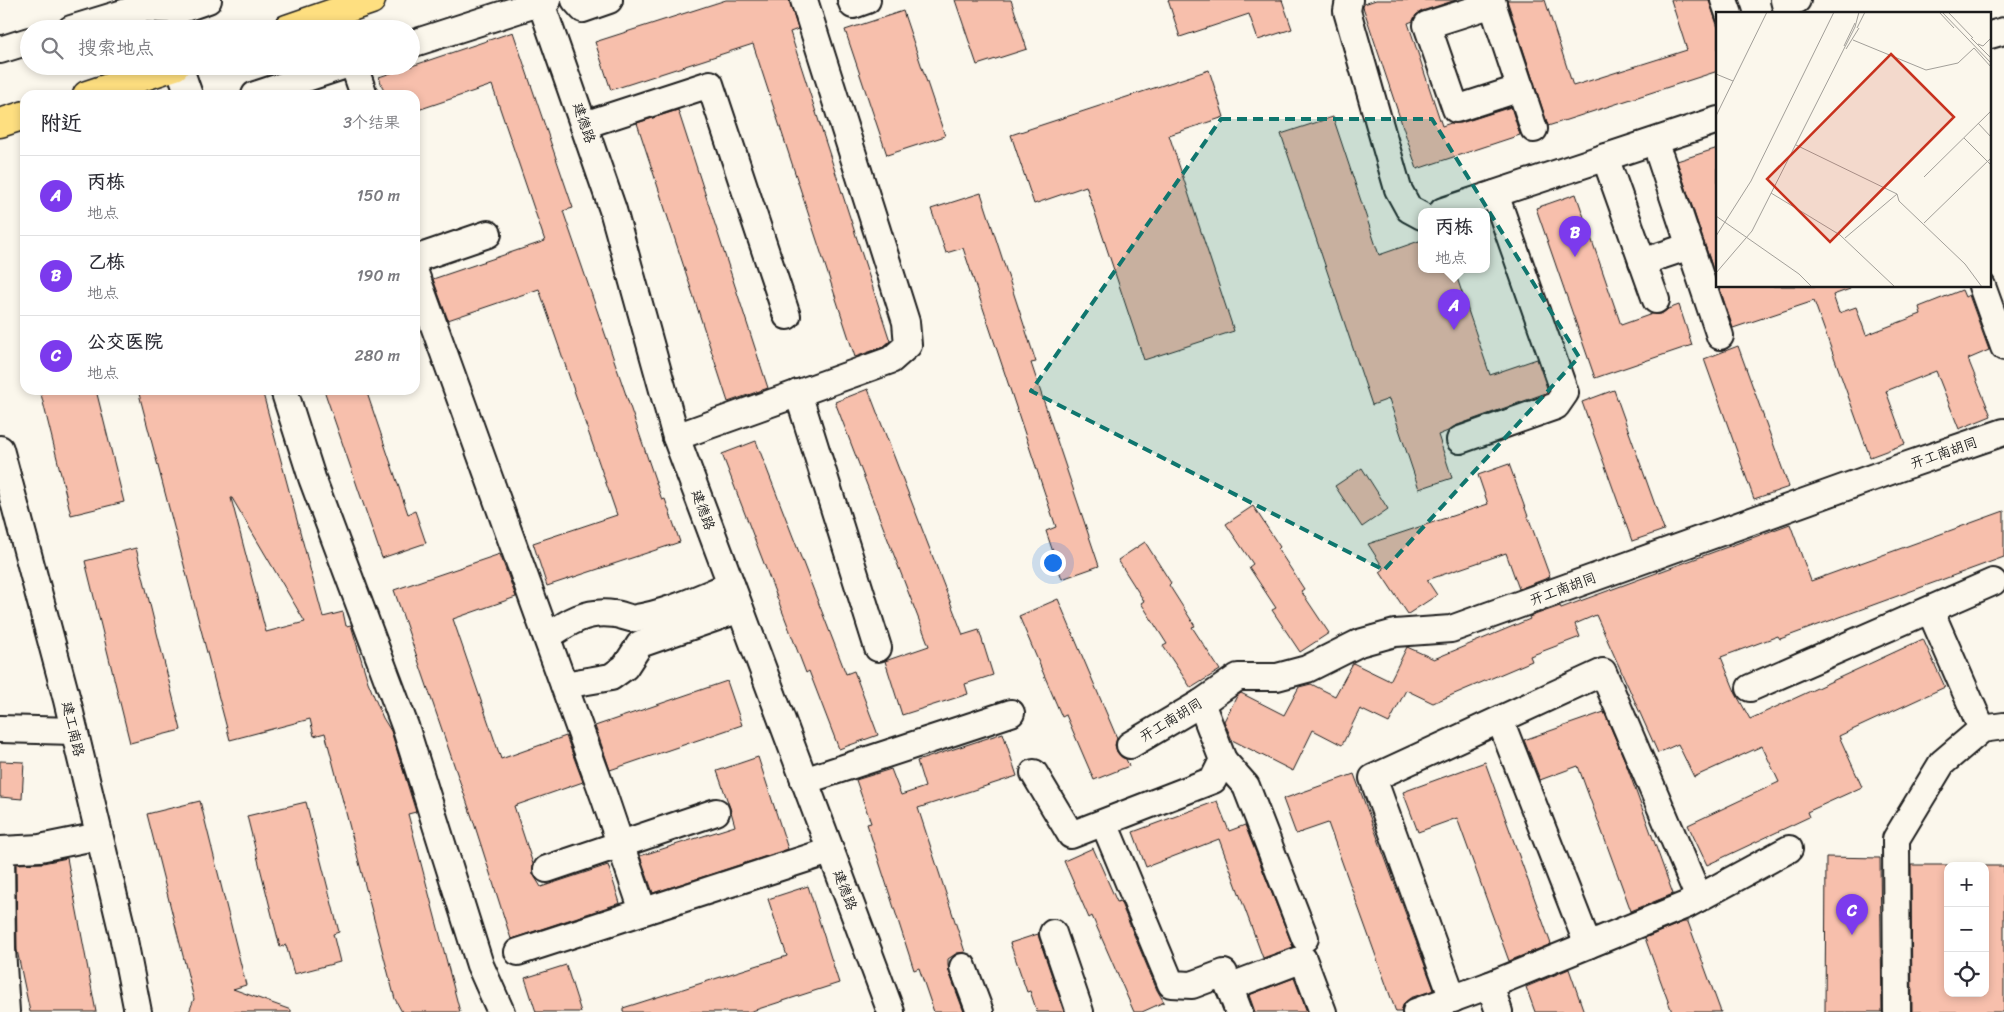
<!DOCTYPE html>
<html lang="zh">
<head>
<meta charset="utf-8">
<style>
  :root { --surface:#fff; --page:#f2f2f3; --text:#2b2b33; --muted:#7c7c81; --line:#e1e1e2; --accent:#7c3aed }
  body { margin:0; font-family:Sriracha,"LXGW WenKai TC",sans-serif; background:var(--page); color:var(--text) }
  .controls { position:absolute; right:15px; bottom:15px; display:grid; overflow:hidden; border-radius:10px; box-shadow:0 2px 8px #0003 }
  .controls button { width:45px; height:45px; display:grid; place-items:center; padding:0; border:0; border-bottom:1px solid var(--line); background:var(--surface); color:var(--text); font:25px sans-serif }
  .you { position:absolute; left:1052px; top:562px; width:18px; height:18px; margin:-12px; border:4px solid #fff; border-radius:50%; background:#1a73e8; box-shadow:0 0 0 8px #1a73e833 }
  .badge { display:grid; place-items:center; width:32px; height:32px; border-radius:50%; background:var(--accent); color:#fff; font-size:16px; font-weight:700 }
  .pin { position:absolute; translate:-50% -41px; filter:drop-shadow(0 1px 2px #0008) }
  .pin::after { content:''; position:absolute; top:26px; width:18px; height:15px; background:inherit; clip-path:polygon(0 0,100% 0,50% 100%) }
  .popup { position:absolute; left:1418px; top:208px; width:72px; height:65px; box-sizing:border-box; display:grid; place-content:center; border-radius:10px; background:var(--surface); filter:drop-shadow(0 1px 4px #0005); font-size:16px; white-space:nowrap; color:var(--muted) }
  .popup b { font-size:19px; color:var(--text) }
  .popup::after { content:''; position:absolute; left:50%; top:100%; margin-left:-10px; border:10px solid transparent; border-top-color:var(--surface) }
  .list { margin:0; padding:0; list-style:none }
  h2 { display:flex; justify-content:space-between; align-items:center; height:65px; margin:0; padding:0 20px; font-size:21px }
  h2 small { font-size:16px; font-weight:400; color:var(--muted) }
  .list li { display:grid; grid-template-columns:32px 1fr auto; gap:15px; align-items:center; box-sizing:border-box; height:80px; padding:0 20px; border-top:1px solid var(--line) }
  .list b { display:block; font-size:19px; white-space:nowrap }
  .list p { margin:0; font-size:16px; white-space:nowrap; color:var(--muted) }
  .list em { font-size:16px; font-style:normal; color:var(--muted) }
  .icon { flex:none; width:28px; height:28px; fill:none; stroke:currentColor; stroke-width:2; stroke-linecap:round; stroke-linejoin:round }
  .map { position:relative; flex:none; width:2004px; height:1012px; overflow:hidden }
  .search { position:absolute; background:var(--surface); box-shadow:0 2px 8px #0003; left:20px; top:20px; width:400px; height:55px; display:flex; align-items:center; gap:12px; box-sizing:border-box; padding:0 18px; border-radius:28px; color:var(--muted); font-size:19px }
  .panel { position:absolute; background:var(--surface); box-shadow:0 2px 8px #0003; left:20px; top:90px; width:400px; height:305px; border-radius:15px }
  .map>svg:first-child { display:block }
</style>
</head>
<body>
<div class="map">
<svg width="2004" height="1012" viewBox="0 0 2004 1012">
  <rect width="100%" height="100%" fill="#fbf7ec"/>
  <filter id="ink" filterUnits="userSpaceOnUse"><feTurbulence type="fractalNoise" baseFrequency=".02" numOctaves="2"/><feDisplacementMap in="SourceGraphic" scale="10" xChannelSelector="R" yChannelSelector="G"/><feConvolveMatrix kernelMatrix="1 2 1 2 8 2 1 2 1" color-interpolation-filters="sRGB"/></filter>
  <g filter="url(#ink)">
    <!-- building -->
    <g fill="#f7bfac" stroke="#1c1c1c" fill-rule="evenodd">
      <polygon points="726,0 789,0 798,29 790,32 890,341 883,347 855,357 753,44 611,90 595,42"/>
      <polygon points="955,0 1011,0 1027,49 977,65"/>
      <polygon points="1168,0 1282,0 1292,29 1258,40 1249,14 1180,37"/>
      <polygon points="1376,0 1456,0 1422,11 1416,15 1413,21 1408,23 1442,126 1451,123 1461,123 1511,107 1520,135 1417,169 1363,7 1364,4"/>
      <polygon points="1507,0 1545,0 1573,86 1687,50 1671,0 1709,0 1718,28 1718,71 1548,126"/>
      <polygon points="903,11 945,136 887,155 845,30"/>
      <polygon points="513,32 573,208 563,211 662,500 665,499 680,542 547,586 533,543 617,515 539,289 448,320 433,279 545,241 492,85 415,111 415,95 385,95 379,77"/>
      <polygon points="1209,70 1224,117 1169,135 1234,331 1144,360 1086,186 1034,204 1011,135"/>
      <polygon points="678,110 768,388 728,402 637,123"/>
      <polygon points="1333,117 1379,255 1422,240 1422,269 1454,269 1490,375 1537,359 1548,391 1546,393 1455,426 1448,431 1438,435 1452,478 1419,489 1389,399 1372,405 1281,134"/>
      <polygon points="1718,148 1718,278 1716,278 1677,161"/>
      <polygon points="981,193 1036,362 1031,363 1099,566 1062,579 1046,531 1056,527 963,248 946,253 931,209"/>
      <polygon points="1576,194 1621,325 1652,314 1661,314 1668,309 1679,305 1692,345 1595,378 1536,208"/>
      <polygon points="1719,286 1849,286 1850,289 1833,295 1839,313 1856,307 1866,335 1921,314 1919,307 1962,290 1965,297 1969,295 1989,350 1968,359 1991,416 1959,429 1936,371 1886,391 1905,444 1870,457 1814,301 1733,328"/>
      <polygon points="1738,346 1789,487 1754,499 1704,359"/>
      <polygon points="868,389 963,635 979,630 993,675 965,684 968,694 902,715 885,661 929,646 835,402"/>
      <polygon points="40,390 96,390 124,502 71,515"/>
      <path d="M 138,390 L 262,390 L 323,617 L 343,612 L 346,626 L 351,625 L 368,682 L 383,718 L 391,731 L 416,812 L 408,814 L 460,1012 L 402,1012 L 395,999 L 325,733 L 314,736 L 310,719 L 230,740 ZM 231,498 L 232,498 L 305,622 L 266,632 Z"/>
      <polygon points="324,390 366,390 408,514 415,511 426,543 382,558"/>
      <polygon points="1614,390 1664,530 1632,541 1582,402"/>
      <polygon points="756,441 846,674 854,671 878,735 839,749 809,671 806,673 722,454"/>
      <polygon points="1509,464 1550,577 1519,589 1506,553 1427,580 1437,595 1408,614 1380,572 1384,569 1368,544 1488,504 1478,475"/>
      <polygon points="1362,468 1388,509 1362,527 1335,486"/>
      <polygon points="1253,506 1280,547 1278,549 1304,589 1301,591 1329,633 1300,652 1272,610 1276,608 1249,567 1253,564 1226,524"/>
      <polygon points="2004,511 2004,557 1780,639 1778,636 1721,657 1736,694 1750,719 1923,639 1945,687 1839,736 1862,787 1807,812 1809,817 1707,865 1688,825 1779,782 1762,746 1694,777 1678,744 1658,753 1596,615 1575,624 1580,637 1530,656 1532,661 1433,703 1406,690 1389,723 1360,709 1342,745 1313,730 1293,771 1232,740 1224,721 1237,696 1241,693 1284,715 1299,687 1311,684 1335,696 1353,663 1390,681 1407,647 1434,659 1530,619 1529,617 1560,606 1561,608 1790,524 1811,581"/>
      <polygon points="1145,542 1171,583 1169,585 1195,626 1192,627 1220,670 1191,688 1163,646 1167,644 1141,603 1144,601 1118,560"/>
      <polygon points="136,548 181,730 130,743 85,561"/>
      <polygon points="500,554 516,597 453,619 501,759 566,736 583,782 514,806 533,864 533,874 541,887 608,865 620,903 511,939 473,820 394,590"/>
      <polygon points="1058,599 1117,738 1115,745 1117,752 1126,759 1129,766 1094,780 1066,715 1062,717 1019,616"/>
      <polygon points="727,681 742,725 610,770 595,726"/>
      <polygon points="1604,712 1625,761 1673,894 1631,911 1578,766 1540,780 1524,740"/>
      <polygon points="1003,733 1017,776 918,808 965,952 957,953 948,959 948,965 949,972 964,1012 934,1012 919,968 914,970 867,824 871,823 856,780 891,769 901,795 925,787 917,761"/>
      <polygon points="758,757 788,849 653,893 640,856 735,826 730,808 717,771"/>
      <polygon points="0,761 24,762 22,799 0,797"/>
      <polygon points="1485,762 1551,944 1509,961 1457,818 1418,832 1403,792"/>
      <polygon points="1354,774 1434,990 1410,998 1404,1003 1401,1012 1396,1012 1328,823 1296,834 1283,799"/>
      <polygon points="200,801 246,985 233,989 291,1010 291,1012 189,1012 194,999 147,814"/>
      <polygon points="1217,801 1229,831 1245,825 1293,947 1263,958 1219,839 1146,867 1133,832"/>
      <polygon points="306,802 339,932 333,934 340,962 294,974 286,945 280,947 247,816"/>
      <polygon points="1093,848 1117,902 1120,901 1157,990 1164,1002 1142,1012 1134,1012 1092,916 1089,918 1064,861"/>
      <polygon points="1826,857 1880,858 1882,1012 1825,1012"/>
      <polygon points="67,858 96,1012 30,1012 17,950 16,864 43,863"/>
      <polygon points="1911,865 1948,865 1948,993 1985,993 1985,866 2004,866 2004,1012 1912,1012"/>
      <polygon points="808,886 839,983 749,1012 623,1012 623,1008 787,956 768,899"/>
      <polygon points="1683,922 1688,922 1721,1012 1672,1012 1645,938"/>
      <polygon points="1038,934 1039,938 1064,1012 1037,1012 1030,991 1027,992 1010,943"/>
      <polygon points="566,965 581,1012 536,1012 525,978"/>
      <polygon points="1569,969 1584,1012 1535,1012 1526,987"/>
      <polygon points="1294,978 1307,1012 1255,1012 1249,995"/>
    </g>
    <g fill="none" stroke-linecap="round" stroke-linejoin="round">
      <!-- minor casing -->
      <g stroke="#1c1c1c" stroke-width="30">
        <g id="minor">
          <polyline points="540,0 613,210 676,437 891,1012"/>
          <polyline points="575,0 583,9 609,0"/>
          <polyline points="851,0 853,5 867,0"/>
          <polyline points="1349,0 1347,11 1398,189 1409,209 1422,216"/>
          <polyline points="1491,0 1534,129"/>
          <polyline points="1724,0 1729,14"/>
          <polyline points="1784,0 1785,4 1797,0"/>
          <polyline points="1493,4 1427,25 1456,109 1521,88"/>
          <polyline points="71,29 140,8 179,10 208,0"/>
          <polyline points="1990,35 2004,31"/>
          <polyline points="411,44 548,0"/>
          <polyline points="0,50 29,41"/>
          <polyline points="179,66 189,95"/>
          <polyline points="354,66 364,95"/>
          <polyline points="255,95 343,66"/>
          <polyline points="584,125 710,84 787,316"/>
          <polyline points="1605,157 1656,300"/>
          <polyline points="1660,157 1720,336"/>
          <polyline points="1443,211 1718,120"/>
          <polyline points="415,259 488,234"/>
          <polyline points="1642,262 1690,246"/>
          <polyline points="415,273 605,799 643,911"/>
          <polyline points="1982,286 2004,347"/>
          <polyline points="284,390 312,478 405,726 480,965 501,1012"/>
          <polyline points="798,393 878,648"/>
          <polyline points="676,437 891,360 908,345 906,322 804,0"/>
          <polyline points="1460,440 1556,406 1565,393 1495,194"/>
          <polyline points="0,449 67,700 122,930 138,1012"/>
          <polyline points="1930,610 1982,729"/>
          <path d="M 547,637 C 568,622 587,610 614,614 C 622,614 629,620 636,618 C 669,613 701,597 731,585"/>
          <polyline points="564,685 611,677 625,667 640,644 740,609"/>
          <polyline points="1750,688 1993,582"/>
          <polyline points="1500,720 1588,945"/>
          <polyline points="0,729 74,731"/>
          <polyline points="1130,745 1201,703 1238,677 1277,677 1307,669 1359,643 1395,633 1451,629 1899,468 2004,432"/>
          <polyline points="1223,760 1246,786 1305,938"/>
          <polyline points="1034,773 1071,835 1213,780 1223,760 1201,703"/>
          <polyline points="804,781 1011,713"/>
          <polyline points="1104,823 1171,984 1192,985 1224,973 1239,1012"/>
          <polyline points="547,869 716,812"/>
          <polyline points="1053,933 1080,1012"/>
          <polyline points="518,952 830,851"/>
          <polyline points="963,967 980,1012"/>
          <polyline points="1490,985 1499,1012"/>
          <polyline points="1229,987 1303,959 1323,1012"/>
          <polyline points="1453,999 1373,778 1603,672 1699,898"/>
          <polyline points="6,1012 2,949 1,850 40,848 99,836"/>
          <polyline points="1416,1012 1490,985 1686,905 1789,849"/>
          <polyline points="1897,1012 1896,839 1942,763 1982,729 2004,726"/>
        </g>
      </g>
      <!-- major casing -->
      <g stroke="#1c1c1c" stroke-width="31">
        <g id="major">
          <polyline points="287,29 371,0"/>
          <polyline points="87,95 175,66"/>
          <polyline points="0,123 25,115"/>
        </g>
      </g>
      <!-- minor -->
      <use href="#minor" stroke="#fbf7ec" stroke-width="26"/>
      <!-- major -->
      <use href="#major" stroke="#fedf80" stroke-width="28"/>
    </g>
  </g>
  <!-- marked area -->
  <path fill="#0f766e" fill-opacity="0.2" stroke="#0f766e" stroke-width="4" stroke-dasharray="10 6" stroke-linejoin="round" d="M 1221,119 L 1432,119 L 1579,357 L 1384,570 L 1031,391 Z"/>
  <g text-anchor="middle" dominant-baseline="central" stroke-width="4" stroke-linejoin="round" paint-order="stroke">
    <!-- street labels -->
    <g font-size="14" fill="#1c1c1c" stroke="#fbf7ec">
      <text transform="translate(584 123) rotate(71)">建德路</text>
      <text transform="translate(1944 453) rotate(-19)">开工南胡同</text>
      <text transform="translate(703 510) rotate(70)">建德路</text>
      <text transform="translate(1563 589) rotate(-20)">开工南胡同</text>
      <text transform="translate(1171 720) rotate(-31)">开工南胡同</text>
      <text transform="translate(73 729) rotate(77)">建工南路</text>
      <text transform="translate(845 890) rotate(69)">建德路</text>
    </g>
  </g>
  <!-- overview -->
  <g transform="translate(1716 12)">
    <rect width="275" height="275" fill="#fbf7ec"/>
    <path fill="none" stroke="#a29f99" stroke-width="1" d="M 223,0 L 238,16M 226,0 L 275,51M 232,0 L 257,26M 141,16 L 149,0M 255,26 L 275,46M 137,28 L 210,58 L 242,51 L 258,36M 262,32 L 267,34 L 275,26M 128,34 L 139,11M 258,36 L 275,55M 130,37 L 143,16M 0,62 L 17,69M 0,104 L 51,0M 262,111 L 275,125M 248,126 L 275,153M 80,133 L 181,182M 208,165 L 275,99M 55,181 L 124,223 L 179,275M 181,182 L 183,189 L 249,252 L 266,275M 0,204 L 83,262 L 96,275M 208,211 L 275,146M 0,224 L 35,169 L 118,0M 129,226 L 181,182M 0,261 L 36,219 L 139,15 L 143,0"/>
    <path fill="#c8321e" fill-opacity="0.15" stroke="#c8321e" stroke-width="2.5" d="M 175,42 L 238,105 L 114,230 L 51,167 Z"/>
    <rect width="275" height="275" fill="none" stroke="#1c1c1c" stroke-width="2.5"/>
  </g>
</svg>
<div class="controls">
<button>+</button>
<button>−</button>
<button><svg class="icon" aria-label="locate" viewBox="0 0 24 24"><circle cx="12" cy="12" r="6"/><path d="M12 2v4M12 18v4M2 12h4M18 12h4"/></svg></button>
</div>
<div class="you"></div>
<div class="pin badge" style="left:1454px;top:330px">A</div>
<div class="popup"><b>丙栋</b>地点</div>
<div class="pin badge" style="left:1575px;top:257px">B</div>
<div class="pin badge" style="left:1852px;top:935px">C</div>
<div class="search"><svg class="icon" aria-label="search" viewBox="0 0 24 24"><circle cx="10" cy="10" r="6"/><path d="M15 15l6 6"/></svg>搜索地点</div>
<section class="panel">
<h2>附近<small>3个结果</small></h2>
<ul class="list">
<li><span class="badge">A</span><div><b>丙栋</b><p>地点</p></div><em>150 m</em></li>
<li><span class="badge">B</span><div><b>乙栋</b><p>地点</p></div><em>190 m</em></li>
<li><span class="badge">C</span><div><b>公交医院</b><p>地点</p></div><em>280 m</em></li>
</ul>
</section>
</div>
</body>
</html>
